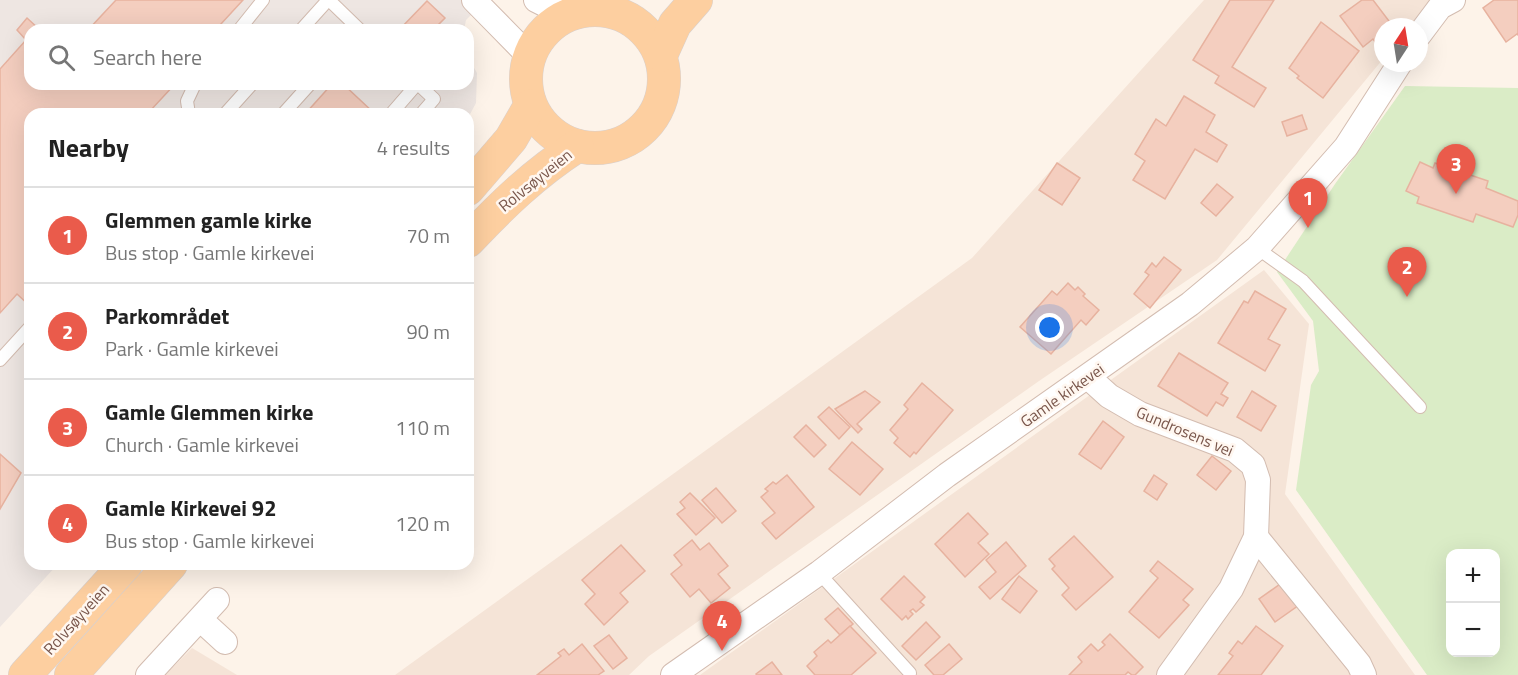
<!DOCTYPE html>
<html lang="en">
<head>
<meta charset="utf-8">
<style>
  :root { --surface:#fff; --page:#f2f2f2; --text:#222; --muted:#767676; --line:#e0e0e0; --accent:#ea5b4b }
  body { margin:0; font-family:"Titillium Web",sans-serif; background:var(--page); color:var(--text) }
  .controls { position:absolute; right:18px; bottom:18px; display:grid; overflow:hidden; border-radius:12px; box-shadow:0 6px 24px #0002 }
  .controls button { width:54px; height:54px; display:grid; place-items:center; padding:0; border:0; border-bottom:2px solid var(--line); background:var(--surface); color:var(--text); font:30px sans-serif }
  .compass { position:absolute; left:1374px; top:18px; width:54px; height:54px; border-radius:50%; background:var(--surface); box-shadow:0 6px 24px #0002; rotate:12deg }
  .you { position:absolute; left:1050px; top:328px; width:21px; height:21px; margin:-15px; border:4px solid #fff; border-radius:50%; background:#1a73e8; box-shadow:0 0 0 9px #1a73e833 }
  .badge { display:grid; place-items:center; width:39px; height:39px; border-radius:50%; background:var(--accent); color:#fff; font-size:20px; font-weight:700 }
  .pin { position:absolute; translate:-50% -50px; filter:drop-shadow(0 2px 3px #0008) }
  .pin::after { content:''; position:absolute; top:32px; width:21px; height:18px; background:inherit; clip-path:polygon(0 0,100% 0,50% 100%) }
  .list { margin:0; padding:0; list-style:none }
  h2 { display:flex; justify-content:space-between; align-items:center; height:78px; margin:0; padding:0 24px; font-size:26px }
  h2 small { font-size:20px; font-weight:400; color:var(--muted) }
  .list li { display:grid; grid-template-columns:39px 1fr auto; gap:18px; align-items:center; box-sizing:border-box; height:96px; padding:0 24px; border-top:2px solid var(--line) }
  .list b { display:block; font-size:22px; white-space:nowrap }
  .list p { margin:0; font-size:20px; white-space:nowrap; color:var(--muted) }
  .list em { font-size:20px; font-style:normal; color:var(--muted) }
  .icon { flex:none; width:33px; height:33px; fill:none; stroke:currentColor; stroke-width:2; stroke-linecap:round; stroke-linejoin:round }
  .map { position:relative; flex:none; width:1518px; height:675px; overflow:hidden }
  .search { position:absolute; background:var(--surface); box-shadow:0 6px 24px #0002; left:24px; top:24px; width:450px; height:66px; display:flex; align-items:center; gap:15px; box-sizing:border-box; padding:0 21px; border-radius:18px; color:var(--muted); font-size:22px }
  .panel { position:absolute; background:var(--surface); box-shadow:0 6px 24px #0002; left:24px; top:108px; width:450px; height:462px; border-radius:18px }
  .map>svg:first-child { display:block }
</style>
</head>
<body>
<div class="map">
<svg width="1518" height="675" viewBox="0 0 1518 675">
  <rect width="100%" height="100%" fill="#fdf3e9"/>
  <!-- residential -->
  <g fill="#f5e4d7">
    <polygon points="1204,0 1452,0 1418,27 1383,27 1383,59 1217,260 1039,381 649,656 629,675 395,675 972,258"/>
    <polygon points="1264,270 1309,324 1285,494 1415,675 700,675"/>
    <polygon points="192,648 237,675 165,675"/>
  </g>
  <!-- industrial -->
  <polygon fill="#eee6e2" points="0,0 486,0 466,20 464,30 30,30 30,84 468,84 468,57 477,73 476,103 468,118 468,114 30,114 30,564 58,564 0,627"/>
  <!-- green -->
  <path fill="#daecc6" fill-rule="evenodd" d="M 1405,86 L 1518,88 L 1518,675 L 1427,675 L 1296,490 L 1311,385 L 1319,371 L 1313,321 L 1277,272 L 1335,184 ZM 1450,554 L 1496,554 L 1496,652 L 1450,652 Z"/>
  <!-- building -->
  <g fill="#f4cebf" stroke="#e7b29f" stroke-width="1.5">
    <polygon points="116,0 243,0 220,25 224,30 88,30"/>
    <polygon points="1230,0 1274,0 1232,67 1266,88 1254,107 1215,83 1219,76 1193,60"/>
    <polygon points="1362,0 1373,0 1392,25 1383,27 1383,32 1380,35 1382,38 1376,43 1373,39 1363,47 1340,16"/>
    <polygon points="1494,0 1518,0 1518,35 1517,34 1506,42 1483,8"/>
    <polygon points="427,1 445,18 433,30 399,30"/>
    <polygon points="27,18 40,30 30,30 30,84 175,84 149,112 152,114 30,114 30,306 17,294 0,313 0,69 26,40 17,30"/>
    <polygon points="1321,22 1359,51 1323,98 1297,78 1299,76 1289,68"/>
    <polygon points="332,84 343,84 374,113 305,114"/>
    <polygon points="1184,96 1215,115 1206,132 1227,145 1217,162 1195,149 1165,199 1133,180 1145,161 1135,154 1156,119 1166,126"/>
    <polygon points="1302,115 1307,129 1287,136 1282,122"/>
    <polygon points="1420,162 1433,168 1435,163 1488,181 1486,188 1518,201 1518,215 1513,227 1476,214 1473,222 1417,203 1419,197 1406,191"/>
    <polygon points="1057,163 1080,178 1062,205 1039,190"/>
    <polygon points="1217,184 1233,197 1216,216 1201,203"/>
    <polygon points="1164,257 1181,270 1150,308 1134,294 1149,275 1145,272 1152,263 1156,267"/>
    <polygon points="1068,283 1075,290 1078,287 1085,294 1083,296 1099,310 1086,325 1081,320 1051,354 1020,327 1052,291 1057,295"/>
    <polygon points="1255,291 1286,309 1268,339 1280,345 1265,371 1218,343 1244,301 1248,303"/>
    <polygon points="1179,353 1228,383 1221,394 1228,398 1223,406 1216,402 1207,416 1158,386"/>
    <polygon points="922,383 953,410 916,454 914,452 910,457 894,443 898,438 890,430 908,409 904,405"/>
    <polygon points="865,391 880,402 857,424 862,429 858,433 835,409"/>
    <polygon points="1252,391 1276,406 1261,431 1237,417"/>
    <polygon points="829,407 850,427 839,439 818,417"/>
    <polygon points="1103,421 1124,437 1101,469 1079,454"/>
    <polygon points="806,425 826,445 814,457 794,437"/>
    <polygon points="852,442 883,469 860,495 829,469"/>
    <polygon points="0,454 21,473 0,509"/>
    <polygon points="1212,456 1231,471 1216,490 1197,475"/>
    <polygon points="787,475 814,507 776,539 762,523 775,513 761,497 768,491 765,489 773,482 776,484"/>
    <polygon points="1154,475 1167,484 1157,500 1144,491"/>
    <polygon points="716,488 736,511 722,523 702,500"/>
    <polygon points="690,493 715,518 696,535 677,514 685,508 680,502"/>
    <polygon points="968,513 988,534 978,543 989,554 965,577 935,544"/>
    <polygon points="1074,536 1113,577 1076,610 1062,595 1069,588 1052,569 1055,566 1049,559"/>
    <polygon points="692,540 700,550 709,543 728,566 718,574 730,588 711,603 699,589 690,597 671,574 682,565 674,555"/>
    <polygon points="1006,542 1026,566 990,599 979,587 996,572 986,560"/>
    <polygon points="621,545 645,571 620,593 628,602 604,625 585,604 595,594 582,580"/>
    <polygon points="1158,561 1193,589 1183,600 1189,605 1159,638 1129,612 1158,578 1150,571"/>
    <polygon points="904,576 925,597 920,602 924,605 916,612 913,609 910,611 913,614 908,619 906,616 902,620 881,599"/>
    <polygon points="1019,576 1037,591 1020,613 1002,599"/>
    <polygon points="1283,582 1299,605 1275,622 1259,599"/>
    <polygon points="838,608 853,624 840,635 825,619"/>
    <polygon points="926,622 940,637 916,660 902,646"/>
    <polygon points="850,626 876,653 851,675 815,675 807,666 817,656 814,652 828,640 831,643"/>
    <polygon points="1256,626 1283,646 1261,675 1218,675 1233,656 1229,653 1238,641 1242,644"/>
    <polygon points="1110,634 1143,667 1135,675 1132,675 1128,672 1125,675 1069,675 1082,662 1078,657 1091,644 1098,651 1105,645 1102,642"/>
    <polygon points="609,635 627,658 613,669 594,646"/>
    <polygon points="582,644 604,671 598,675 537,675 561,656 558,653 564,649 569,655"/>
    <polygon points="949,644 962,659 943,675 934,675 925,665"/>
    <polygon points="772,662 782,675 757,675 756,674"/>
  </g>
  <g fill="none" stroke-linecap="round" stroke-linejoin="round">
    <!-- service casing -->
    <g stroke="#d3bcb0" stroke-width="14">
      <g id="service">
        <polyline points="329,0 360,30"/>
        <polyline points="239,30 263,0"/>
        <polyline points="301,30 328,0"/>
        <polyline points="418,84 434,99 421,114"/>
        <polyline points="189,114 187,101 195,84"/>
        <polyline points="225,114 252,84"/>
        <polyline points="283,114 310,84"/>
        <polyline points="391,114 417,84"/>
        <polyline points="1257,248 1303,281 1420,407"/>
        <polyline points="0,360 30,327"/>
        <polyline points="819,573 910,673"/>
      </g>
    </g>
    <!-- minor casing -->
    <g stroke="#d3bcb0" stroke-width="26">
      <g id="minor">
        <polyline points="474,0 528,55"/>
        <polyline points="536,0 566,15"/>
        <polyline points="1419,35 1440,7 1453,0"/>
        <polyline points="1088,377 1109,396 1140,414 1235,450 1253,465 1258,480 1256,537 1231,589 1169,675"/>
        <polyline points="1256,537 1359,664 1364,675"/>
        <polyline points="201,620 225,642"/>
        <polyline points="148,675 217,600"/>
        <polyline points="673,675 819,573 947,475 1190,304 1257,248 1346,147 1400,63"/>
      </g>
    </g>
    <!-- primary casing -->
    <g stroke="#d9d0cd" stroke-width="34">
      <g id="primary">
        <circle cx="595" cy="79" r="69"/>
        <polyline points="661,55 675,24 696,0"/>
        <polyline points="468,189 511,139 530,106"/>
        <path d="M 468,241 C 503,204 534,174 577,146"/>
        <polyline points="25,675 126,564"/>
        <polyline points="71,675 171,564"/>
      </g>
    </g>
    <!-- service -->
    <use href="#service" stroke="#fff" stroke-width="12"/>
    <!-- minor -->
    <use href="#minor" stroke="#fff" stroke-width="24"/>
    <!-- primary -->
    <use href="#primary" stroke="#fdcfa0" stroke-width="33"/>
  </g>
  <g text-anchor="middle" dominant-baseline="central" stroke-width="5" stroke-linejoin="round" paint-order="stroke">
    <!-- street labels -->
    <g font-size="16" fill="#79564b" stroke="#fff7f0">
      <text transform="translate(535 180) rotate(-39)">Rolvsøyveien</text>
      <text transform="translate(1062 395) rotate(-35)">Gamle kirkevei</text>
      <text transform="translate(1185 431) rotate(23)">Gundrosens vei</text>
      <text transform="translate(76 619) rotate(-48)">Rolvsøyveien</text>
    </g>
  </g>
</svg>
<div class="controls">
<button>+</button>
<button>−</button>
</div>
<svg class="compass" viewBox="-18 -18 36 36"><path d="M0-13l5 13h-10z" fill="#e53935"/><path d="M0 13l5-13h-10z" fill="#767676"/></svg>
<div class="you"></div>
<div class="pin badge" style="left:1308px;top:228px">1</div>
<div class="pin badge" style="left:1407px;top:297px">2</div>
<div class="pin badge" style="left:1456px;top:194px">3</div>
<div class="pin badge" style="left:722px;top:651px">4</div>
<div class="search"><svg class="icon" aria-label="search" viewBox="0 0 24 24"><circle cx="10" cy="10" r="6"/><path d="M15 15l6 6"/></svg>Search here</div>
<section class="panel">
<h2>Nearby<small>4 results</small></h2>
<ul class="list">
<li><span class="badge">1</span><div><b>Glemmen gamle kirke</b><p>Bus stop · Gamle kirkevei</p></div><em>70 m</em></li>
<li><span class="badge">2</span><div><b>Parkområdet</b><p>Park · Gamle kirkevei</p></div><em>90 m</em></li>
<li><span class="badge">3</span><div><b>Gamle Glemmen kirke</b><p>Church · Gamle kirkevei</p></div><em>110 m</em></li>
<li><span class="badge">4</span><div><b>Gamle Kirkevei 92</b><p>Bus stop · Gamle kirkevei</p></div><em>120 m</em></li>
</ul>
</section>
</div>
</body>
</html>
